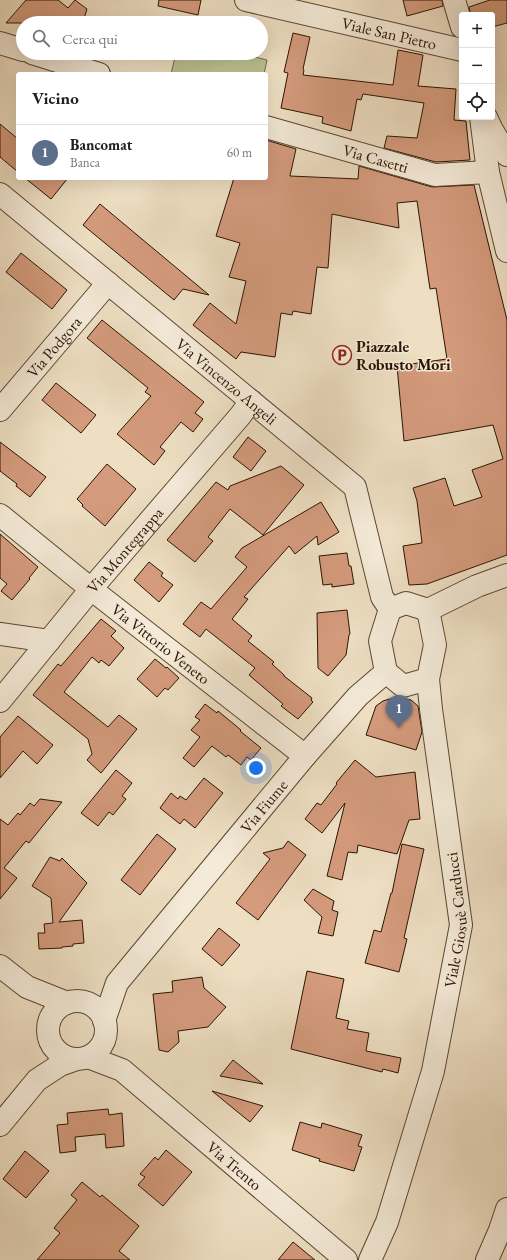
<!DOCTYPE html>
<html lang="it">
<head>
<meta charset="utf-8">
<style>
  :root { --surface:#fff; --page:#f6f6f6; --text:#202124; --muted:#757577; --line:#e0e0e0; --accent:#d93025 }
  body { margin:0; font-family:"EB Garamond",serif; background:var(--page); color:var(--text) }
  .controls { position:absolute; right:12px; top:12px; display:grid; overflow:hidden; border-radius:4px; box-shadow:0 4px 16px #0002 }
  .controls button { width:36px; height:36px; display:grid; place-items:center; padding:0; border:0; border-bottom:1px solid var(--line); background:var(--surface); color:var(--text); font:20px sans-serif }
  .you { position:absolute; left:256px; top:768px; width:14px; height:14px; margin:-10px; border:3px solid #fff; border-radius:50%; background:#1a73e8; box-shadow:0 0 0 6px #1a73e833 }
  .badge { display:grid; place-items:center; width:26px; height:26px; border-radius:50%; background:var(--accent); color:#fff; font-size:13px; font-weight:700 }
  .pin { position:absolute; translate:-50% -33px; filter:drop-shadow(0 1px 2px #0008) }
  .pin::after { content:''; position:absolute; top:21px; width:14px; height:12px; background:inherit; clip-path:polygon(0 0,100% 0,50% 100%) }
  .list { margin:0; padding:0; list-style:none }
  h2 { display:flex; justify-content:space-between; align-items:center; height:52px; margin:0; padding:0 16px; font-size:17px }
  h2 small { font-size:13px; font-weight:400; color:var(--muted) }
  .list li { display:grid; grid-template-columns:26px 1fr auto; gap:12px; align-items:center; box-sizing:border-box; height:56px; padding:0 16px; border-top:1px solid var(--line) }
  .list b { display:block; font-size:15px; white-space:nowrap }
  .list p { margin:0; font-size:13px; white-space:nowrap; color:var(--muted) }
  .list em { font-size:13px; font-style:normal; color:var(--muted) }
  .icon { flex:none; width:22px; height:22px; fill:none; stroke:currentColor; stroke-width:2; stroke-linecap:round; stroke-linejoin:round }
  .map { position:relative; flex:none; width:507px; height:1260px; overflow:hidden }
  .search { position:absolute; background:var(--surface); box-shadow:0 4px 16px #0002; left:16px; top:16px; width:252px; height:44px; display:flex; align-items:center; gap:10px; box-sizing:border-box; padding:0 14px; border-radius:22px; color:var(--muted); font-size:15px }
  .panel { position:absolute; background:var(--surface); box-shadow:0 4px 16px #0002; left:16px; top:72px; width:252px; height:108px; border-radius:4px }
  .map>svg:first-child { display:block }
</style>
</head>
<body>
<div class="map">
<svg width="507" height="1260" viewBox="0 0 507 1260">
  <rect width="100%" height="100%" fill="#eedfc3"/>
  <filter id="stains"><feTurbulence type="fractalNoise" baseFrequency=".005" numOctaves="4"/><feColorMatrix values="0 0 0 0 .2 0 0 0 0 .09 0 0 0 0 .02 0 0 0 .5 -.17"/></filter>
  <radialGradient id="worn" r=".72"><stop offset=".6" stop-color="#630" stop-opacity="0"/><stop offset="1" stop-color="#630" stop-opacity=".3"/></radialGradient>
  <!-- green -->
  <polygon fill="#bcc191" stroke="#746a49" points="176,53 239,53 267,60 264,74 171,74"/>
  <!-- building -->
  <g fill="#d49b7d" stroke="#2c1401">
    <polygon points="26,0 58,0 68,8 75,0 87,9 83,22 85,23 6,23"/>
    <polygon points="159,0 201,0 198,15 158,6"/>
    <polygon points="403,0 442,0 443,6 407,16"/>
    <polygon points="490,0 507,0 507,23 492,27 492,15 471,15 469,7"/>
    <polygon points="293,33 310,37 303,69 304,70 303,75 393,85 398,50 423,55 418,86 456,89 454,120 466,121 470,160 436,162 384,148 387,136 417,138 424,103 363,94 361,100 357,99 351,131 322,123 323,117 281,108 288,73 284,72"/>
    <polygon points="0,124 18,139 18,172 0,157"/>
    <polygon points="266,140 296,149 290,176 358,179 359,166 432,187 474,185 507,320 507,555 427,584 409,585 403,546 422,543 417,501 413,488 445,478 454,506 482,497 472,470 503,459 493,425 404,441 397,366 447,359 436,288 430,289 417,201 397,203 399,228 332,214 328,268 317,267 311,314 293,311 292,315 281,313 275,357 241,352 236,359 193,325 210,303 236,324 246,281 229,277 240,243 216,236 234,178 266,178"/>
    <polygon points="25,178 68,178 51,199"/>
    <polygon points="100,204 209,295 183,289 174,300 83,225"/>
    <polygon points="21,253 67,290 52,309 6,272"/>
    <polygon points="102,320 204,402 195,413 203,419 193,432 181,422 160,447 165,451 154,465 117,434 151,396 145,392 148,388 87,338"/>
    <polygon points="56,383 96,415 81,433 42,400"/>
    <polygon points="248,437 266,451 251,471 233,457"/>
    <polygon points="0,442 46,477 30,497 16,486 17,484 0,471"/>
    <polygon points="107,464 136,489 105,526 82,506 83,505 77,499"/>
    <polygon points="281,466 304,485 263,535 230,509 208,537 213,541 195,562 167,540 216,482 228,490 230,486"/>
    <polygon points="321,502 339,532 318,545 317,536 295,554 289,546 244,597 248,599 232,619 252,636 248,641 274,662 272,664 284,675 284,676 312,698 311,700 313,702 298,719 281,706 283,704 249,675 255,668 206,629 200,637 183,624 201,602 211,609 247,567 235,557 242,548"/>
    <polygon points="0,534 38,567 29,578 30,579 12,600 1,591 7,584 0,578"/>
    <polygon points="347,553 349,566 351,566 354,584 332,587 332,584 323,585 319,556"/>
    <polygon points="149,562 163,573 161,576 173,585 159,602 134,580"/>
    <polygon points="347,610 350,634 349,635 346,655 328,676 318,668 317,613"/>
    <polygon points="101,619 116,631 111,636 124,648 109,666 101,660 99,663 92,657 64,692 108,727 119,715 137,729 101,773 87,760 92,754 88,739 33,695 58,664 61,666"/>
    <polygon points="155,659 166,668 167,667 179,678 168,690 165,688 157,697 137,679"/>
    <polygon points="396,697 411,700 418,706 422,732 416,750 366,735 376,706 383,701"/>
    <polygon points="205,704 217,713 218,711 241,730 240,731 261,748 251,760 247,757 241,765 228,755 226,757 212,746 194,767 183,758 200,737 191,730 200,720 195,717"/>
    <polygon points="18,716 53,745 37,764 23,751 0,778 0,737"/>
    <polygon points="355,760 376,777 415,772 420,819 409,820 397,854 358,845 357,853 348,852 342,880 327,876 345,803 322,833 305,819 317,803 321,805 337,784 336,783"/>
    <polygon points="116,770 132,783 122,796 126,799 113,815 109,812 98,826 81,813"/>
    <polygon points="204,778 223,793 195,828 184,819 180,824 160,808 171,793 178,799 180,796 186,800"/>
    <polygon points="40,799 62,802 29,843 26,841 4,868 17,878 0,899 0,819 8,825 18,813 20,815 30,803 34,806"/>
    <polygon points="157,834 176,849 140,895 121,880"/>
    <polygon points="288,841 306,855 258,920 236,903 270,859 263,853 283,848"/>
    <polygon points="402,844 424,849 404,938 407,939 399,972 365,963 374,930 381,932 391,893 392,893"/>
    <polygon points="50,857 60,861 62,858 87,883 59,922 82,920 84,943 73,944 73,946 62,947 62,948 39,949 38,933 45,933 44,924 53,923 51,898 32,886"/>
    <polygon points="313,889 334,901 332,910 338,912 333,936 318,933 322,917 304,900"/>
    <polygon points="219,928 240,945 222,966 202,949"/>
    <polygon points="307,971 344,979 336,1018 349,1021 347,1029 369,1033 366,1051 401,1058 398,1073 383,1069 382,1072 291,1049"/>
    <polygon points="202,977 204,988 226,1007 208,1027 178,1031 179,1042 168,1052 159,1050 153,994 173,992 172,981"/>
    <polygon points="233,1060 263,1084 220,1076"/>
    <polygon points="212,1091 263,1106 250,1122"/>
    <polygon points="108,1109 109,1115 122,1113 124,1146 106,1148 105,1134 75,1137 76,1151 60,1153 57,1125 68,1124 67,1113"/>
    <polygon points="300,1122 321,1128 322,1123 362,1135 358,1146 362,1147 354,1171 319,1161 320,1159 292,1150"/>
    <polygon points="166,1150 192,1172 163,1206 138,1185 145,1177 140,1174 155,1157 158,1160"/>
    <polygon points="25,1151 49,1171 26,1198 3,1179"/>
    <polygon points="82,1182 100,1197 102,1195 139,1226 119,1251 130,1260 37,1260 60,1233 54,1228 77,1200 71,1195"/>
    <polygon points="293,1242 315,1260 278,1260"/>
  </g>
  <g fill="none" stroke-linecap="round" stroke-linejoin="round">
    <!-- minor casing -->
    <g stroke="#5c4732" stroke-width="24">
      <g id="minor">
        <path id="s1" d="M 246,0 L 462,50"/>
        <polyline points="454,0 462,27"/>
        <polyline points="0,43 23,50"/>
        <polyline points="32,53 99,74"/>
        <polyline points="481,117 488,172 507,251"/>
        <polyline points="486,117 492,130 507,155"/>
        <path id="s2" d="M 266,127 L 435,175 L 488,172"/>
        <path id="s3" d="M 0,194 L 355,487 L 382,597 L 390,609"/>
        <path id="s4" d="M 0,410 L 108,283"/>
        <path id="s5" d="M 0,515 L 91,589 L 305,756"/>
        <polyline points="390,609 406,603 428,610"/>
        <polyline points="428,610 477,586 507,575"/>
        <polyline points="0,634 49,641"/>
        <polyline points="386,672 380,641 390,609"/>
        <polyline points="386,672 403,686 428,679"/>
        <path id="s6" d="M 0,701 L 91,589 L 240,416 L 251,401"/>
        <polyline points="0,966 27,987 67,1003"/>
        <circle cx="77" cy="1030" r="29"/>
        <path id="s7" d="M 104,1021 L 117,983 L 305,756 L 358,696 L 386,672"/>
        <path id="s8" d="M 88,1057 L 122,1070 L 346,1260"/>
        <polyline points="0,1125 37,1080 60,1065 77,1059"/>
        <path id="s9" d="M 370,1260 L 387,1222 L 433,1071 L 461,925 L 431,709 L 428,679 L 435,645 L 428,610"/>
        <polyline points="487,1260 500,1230 507,1209"/>
      </g>
    </g>
    <!-- minor -->
    <use href="#minor" stroke="#f4ead8" stroke-width="22"/>
  </g>
  <!-- icons -->
  <defs>
    <g id="parking-ring" transform="scale(1)"><circle r="9.5" fill="#f4ead8" stroke="#8f2418" stroke-width="1.5"/><path d="M-3.5-5.5H1a3.5 3.5 0 0 1 0 7H-1V5.5H-3.5ZM-1-3.4V-.6H.8a1.4 1.4 0 0 0 0-2.8Z" fill="#8f2418"/></g>
  </defs>
  <g fill-rule="evenodd">
    <use href="#parking-ring" x="342" y="355"/>
  </g>
  <g text-anchor="middle" dominant-baseline="central" stroke-width="3" stroke-linejoin="round" paint-order="stroke">
    <!-- street labels -->
    <g font-size="16" fill="#2c1401" stroke="#f4ead8">
      <text stroke="none"><textPath href="#s1" startOffset="147">Viale San Pietro</textPath></text>
      <text stroke="none"><textPath href="#s2" startOffset="114">Via Casetti</textPath></text>
      <text stroke="none"><textPath href="#s4" startOffset="83">Via Podgora</textPath></text>
      <text stroke="none"><textPath href="#s3" startOffset="294">Via Vincenzo Angeli</textPath></text>
      <text stroke="none"><textPath href="#s6" startOffset="196">Via Montegrappa</textPath></text>
      <text stroke="none"><textPath href="#s5" startOffset="206">Via Vittorio Veneto</textPath></text>
      <text stroke="none"><textPath href="#s7" startOffset="270">Via Fiume</textPath></text>
      <text stroke="none"><textPath href="#s9" startOffset="353">Viale Giosuè Carducci</textPath></text>
      <text stroke="none"><textPath href="#s8" startOffset="184">Via Trento</textPath></text>
    </g>
    <!-- poi labels -->
    <g font-size="16" font-weight="bold" fill="#2c1401" stroke="#f4ead8" text-anchor="start">
      <text x="356" y="346">Piazzale<tspan x="356" dy="18">Robusto Mori</tspan></text>
    </g>
  </g>
  <rect width="100%" height="100%" filter="url(#stains)"/>
  <rect width="100%" height="100%" fill="url(#worn)"/>
</svg>
<div class="controls">
<button>+</button>
<button>−</button>
<button><svg class="icon" aria-label="locate" viewBox="0 0 24 24"><circle cx="12" cy="12" r="6"/><path d="M12 2v4M12 18v4M2 12h4M18 12h4"/></svg></button>
</div>
<div class="you"></div>
<div class="pin badge" style="left:399px;top:728px;background:#5c6f8a">1</div>
<div class="search"><svg class="icon" aria-label="search" viewBox="0 0 24 24"><circle cx="10" cy="10" r="6"/><path d="M15 15l6 6"/></svg>Cerca qui</div>
<section class="panel">
<h2>Vicino<small></small></h2>
<ul class="list">
<li><span class="badge" style="background:#5c6f8a">1</span><div><b>Bancomat</b><p>Banca</p></div><em>60 m</em></li>
</ul>
</section>
</div>
</body>
</html>
